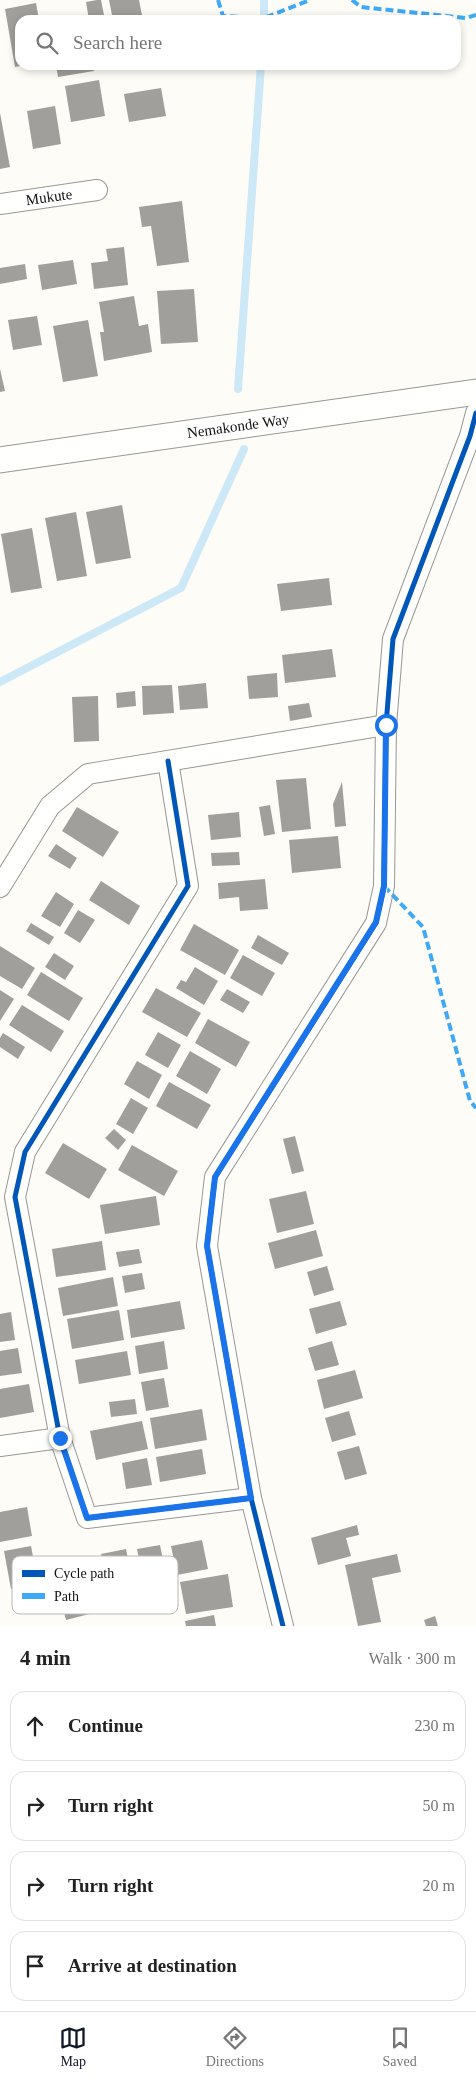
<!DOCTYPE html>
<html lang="en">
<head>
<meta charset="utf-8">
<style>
  :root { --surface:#fff; --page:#f2f2f2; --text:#222; --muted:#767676; --line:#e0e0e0; --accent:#111827 }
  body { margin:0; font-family:Georgia,serif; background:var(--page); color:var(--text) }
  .stop { position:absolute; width:15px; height:15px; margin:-11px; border:4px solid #1a73e8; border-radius:50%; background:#fff }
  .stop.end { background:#1a73e8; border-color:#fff; box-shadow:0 1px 5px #0008 }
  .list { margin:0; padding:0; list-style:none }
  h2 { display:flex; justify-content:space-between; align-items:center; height:65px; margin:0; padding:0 20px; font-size:21px }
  h2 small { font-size:16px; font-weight:400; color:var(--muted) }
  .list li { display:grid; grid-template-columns:32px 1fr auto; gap:15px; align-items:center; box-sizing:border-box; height:70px; margin:0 10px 10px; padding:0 10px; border:1px solid var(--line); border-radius:15px }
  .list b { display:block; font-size:19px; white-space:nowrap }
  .list em { font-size:16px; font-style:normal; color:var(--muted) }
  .icon { flex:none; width:28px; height:28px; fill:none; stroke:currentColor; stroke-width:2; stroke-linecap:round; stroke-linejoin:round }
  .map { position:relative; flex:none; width:476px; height:1626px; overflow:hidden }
  .search { position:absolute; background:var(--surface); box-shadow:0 2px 8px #0003; left:15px; right:15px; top:15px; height:55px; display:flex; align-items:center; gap:12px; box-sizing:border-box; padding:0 18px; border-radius:15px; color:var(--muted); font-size:19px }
  .sheet { height:385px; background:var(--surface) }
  nav { display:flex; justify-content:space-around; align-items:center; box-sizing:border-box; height:70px; border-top:1px solid var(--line); background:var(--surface); font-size:14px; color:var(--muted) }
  nav a { display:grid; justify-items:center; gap:2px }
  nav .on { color:var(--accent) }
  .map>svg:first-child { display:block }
</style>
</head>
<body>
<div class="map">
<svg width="476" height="1626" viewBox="0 0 476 1626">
  <rect width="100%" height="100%" fill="#fdfcf7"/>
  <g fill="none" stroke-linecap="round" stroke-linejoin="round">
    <!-- stream -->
    <g stroke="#cde8f7" stroke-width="8">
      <polyline points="264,20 264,0"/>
      <polyline points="238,389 261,65"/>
      <polyline points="0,682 181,588 244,449"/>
    </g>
  </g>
  <!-- building -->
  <g fill="#a19f9c">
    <polygon points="97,0 101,0 105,20 89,20 86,2"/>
    <polygon points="109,0 139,0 143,20 113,20"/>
    <polygon points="36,3 39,20 20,20 20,66 15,67 5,9"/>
    <polygon points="56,65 93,65 94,71 58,77"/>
    <polygon points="99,80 105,116 71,122 65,86"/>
    <polygon points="161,88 166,116 129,122 124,94"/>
    <polygon points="55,106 61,144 33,149 27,111"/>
    <polygon points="0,113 10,167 0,169"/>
    <polygon points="182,201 189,262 157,266 151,226 142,227 139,207"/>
    <polygon points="124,247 128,285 94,289 91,263 108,261 106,249"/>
    <polygon points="73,260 77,284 42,290 38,265"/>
    <polygon points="25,264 27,279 0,284 0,268"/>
    <polygon points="194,289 198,342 161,344 157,291"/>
    <polygon points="134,296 139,326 148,324 152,352 104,361 100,332 104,332 99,302"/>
    <polygon points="37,316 42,345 13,350 8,320"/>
    <polygon points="88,320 98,376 63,382 53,326"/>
    <polygon points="0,369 5,391 0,392"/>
    <polygon points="122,505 131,558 96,564 86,512"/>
    <polygon points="76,512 87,576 57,581 45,518"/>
    <polygon points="32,528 42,588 11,593 1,534"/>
    <polygon points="329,578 332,605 281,611 277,584"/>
    <polygon points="332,649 336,677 285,683 282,655"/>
    <polygon points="277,673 278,697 249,699 247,676"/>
    <polygon points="206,683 208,708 180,710 178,686"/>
    <polygon points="172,685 174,713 143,715 142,686"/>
    <polygon points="135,691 136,706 117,708 116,693"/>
    <polygon points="98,696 99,741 74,742 72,697"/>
    <polygon points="309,703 312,717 290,721 288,706"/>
    <polygon points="306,778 311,829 282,832 276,780"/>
    <polygon points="342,782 346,826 335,827 333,804"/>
    <polygon points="270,805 275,834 264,836 259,807"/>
    <polygon points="77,807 119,832 103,857 62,831"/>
    <polygon points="239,812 241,837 211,840 208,815"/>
    <polygon points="338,836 341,868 292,873 289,840"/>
    <polygon points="56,844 77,858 70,869 48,856"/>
    <polygon points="239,852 240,865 212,866 211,853"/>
    <polygon points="265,879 268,909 240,911 239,897 219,899 218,883"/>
    <polygon points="101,881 140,906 129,925 89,900"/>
    <polygon points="56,892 74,904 60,927 41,916"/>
    <polygon points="78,910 95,920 80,943 64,933"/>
    <polygon points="31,923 54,937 49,945 26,931"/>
    <polygon points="194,924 239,950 225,975 180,950"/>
    <polygon points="258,935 289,953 282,965 251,948"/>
    <polygon points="0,946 35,968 22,989 0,976"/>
    <polygon points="54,953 74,966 65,980 45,967"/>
    <polygon points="243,955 275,973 262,996 230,978"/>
    <polygon points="195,967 218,981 204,1005 176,988 181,980 186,982"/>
    <polygon points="41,972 83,998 69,1021 27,995"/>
    <polygon points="156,988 201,1013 187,1037 142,1012"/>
    <polygon points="227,989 250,1002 243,1013 220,1000"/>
    <polygon points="0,990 14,999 0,1021"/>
    <polygon points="22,1005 64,1031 51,1052 9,1025"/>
    <polygon points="208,1019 250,1042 236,1067 195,1043"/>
    <polygon points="158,1032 181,1045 168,1068 145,1055"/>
    <polygon points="3,1033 25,1047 18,1059 0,1047 0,1038"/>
    <polygon points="190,1051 221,1069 207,1094 176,1076"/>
    <polygon points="137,1061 162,1075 149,1099 124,1084"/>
    <polygon points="169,1082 211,1105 197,1129 156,1106"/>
    <polygon points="131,1098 148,1108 133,1134 116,1124"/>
    <polygon points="114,1129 126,1140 118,1150 105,1138"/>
    <polygon points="295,1136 304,1171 292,1174 283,1139"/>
    <polygon points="63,1143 107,1169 89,1199 45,1173"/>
    <polygon points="132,1145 178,1171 164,1196 118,1170"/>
    <polygon points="306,1191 314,1224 277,1233 269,1199"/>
    <polygon points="156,1196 160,1225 105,1234 100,1205"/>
    <polygon points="316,1230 323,1256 275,1269 268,1243"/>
    <polygon points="102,1241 106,1270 56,1277 52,1249"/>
    <polygon points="139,1249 142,1263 119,1267 116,1252"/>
    <polygon points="327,1266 334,1290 314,1296 307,1272"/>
    <polygon points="142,1273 145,1289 125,1293 122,1276"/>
    <polygon points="113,1277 118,1306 63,1316 58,1288"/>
    <polygon points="180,1301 185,1329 131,1338 127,1310"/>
    <polygon points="340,1301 347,1325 316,1334 309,1309"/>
    <polygon points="119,1310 124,1340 72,1349 67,1319"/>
    <polygon points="11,1312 15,1340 0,1342 0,1314"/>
    <polygon points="164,1341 168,1369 139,1374 135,1346"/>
    <polygon points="332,1341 339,1365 315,1371 308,1348"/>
    <polygon points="18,1348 22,1373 0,1376 0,1351"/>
    <polygon points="127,1351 131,1375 79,1384 75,1360"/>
    <polygon points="355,1370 363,1398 324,1409 317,1380"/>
    <polygon points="164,1378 169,1407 146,1411 141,1382"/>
    <polygon points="29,1384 34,1412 0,1418 0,1389"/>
    <polygon points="135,1399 137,1414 111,1417 109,1402"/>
    <polygon points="202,1409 207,1440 155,1449 150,1418"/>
    <polygon points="349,1411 356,1435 332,1442 325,1418"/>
    <polygon points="142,1421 148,1449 96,1460 90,1431"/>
    <polygon points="359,1446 367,1474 345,1480 337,1452"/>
    <polygon points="202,1449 206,1474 160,1482 156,1457"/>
    <polygon points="147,1458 152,1485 126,1489 122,1463"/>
    <polygon points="27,1507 32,1536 0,1542 0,1512"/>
    <polygon points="357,1525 359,1535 346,1538 351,1556 318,1565 311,1538"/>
    <polygon points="202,1540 208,1569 177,1575 171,1546"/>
    <polygon points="160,1545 169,1590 146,1595 137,1549"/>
    <polygon points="31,1546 38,1584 11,1589 4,1551"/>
    <polygon points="126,1549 135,1595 110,1600 101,1554"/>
    <polygon points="397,1554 401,1572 372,1578 381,1622 358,1626 345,1565"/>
    <polygon points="84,1562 97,1612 66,1620 53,1570"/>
    <polygon points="228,1574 233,1607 186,1614 180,1582"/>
    <polygon points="214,1615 216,1626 186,1626 185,1621"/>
    <polygon points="435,1616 438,1626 426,1626 424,1620"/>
  </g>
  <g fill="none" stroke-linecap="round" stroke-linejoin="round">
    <!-- minor casing -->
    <g stroke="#979795" stroke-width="22">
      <g id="minor">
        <polyline points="0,204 97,190"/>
        <polyline points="168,761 188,886 25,1152 15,1197 60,1438 87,1518 251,1498"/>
        <polyline points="0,887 50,806 88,774 386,725"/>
        <polyline points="0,1446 60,1438"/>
        <polyline points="283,1626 251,1498 207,1246 215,1177 376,923 384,886 386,725 393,639 470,436 476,413"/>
      </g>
    </g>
    <!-- tertiary casing -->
    <g stroke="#979795" stroke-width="27">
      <polyline id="tertiary" points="0,460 476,392"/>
    </g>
    <!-- minor -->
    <use href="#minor" stroke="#fffffe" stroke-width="20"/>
    <!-- tertiary -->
    <use href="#tertiary" stroke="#fffffe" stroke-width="25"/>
    <!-- quiet -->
    <g stroke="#3fa9f5" stroke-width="4" stroke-dasharray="8 4" stroke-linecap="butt">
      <polyline points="218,0 223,16 264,18 310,0"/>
      <polyline points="352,0 361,7 466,18 476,15"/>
      <polyline points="384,886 423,927 470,1101 476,1108"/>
    </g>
    <!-- cycleway casing -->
    <g stroke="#fff" stroke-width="8">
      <g id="cycleway">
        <polyline points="168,761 188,886 25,1152 15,1197 60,1438 87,1518 251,1498"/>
        <polyline points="283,1626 251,1498 207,1246 215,1177 376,923 384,886 386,725 393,639 470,436 476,413"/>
      </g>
    </g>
    <!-- cycleway -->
    <use href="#cycleway" stroke="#0057b8" stroke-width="5"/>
  </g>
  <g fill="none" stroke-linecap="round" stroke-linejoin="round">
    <!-- route -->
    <polyline stroke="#1a73e8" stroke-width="6" points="60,1438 87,1518 251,1498 207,1246 215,1177 376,922 384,886 386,725"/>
  </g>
  <g text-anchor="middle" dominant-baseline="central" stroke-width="5" stroke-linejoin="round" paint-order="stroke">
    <!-- street labels -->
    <g font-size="15" fill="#111" stroke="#fff">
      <text transform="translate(49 197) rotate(-8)">Mukute</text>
      <text transform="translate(238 426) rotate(-8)">Nemakonde Way</text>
    </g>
  </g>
  <!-- legend -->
  <rect x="12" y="1556" width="166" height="58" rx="8" fill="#fff" stroke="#b8b8b8" stroke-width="1"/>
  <rect x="22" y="1570" width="23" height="7" fill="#0057b8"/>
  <rect x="22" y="1593" width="23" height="6" fill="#3fa9f5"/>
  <g font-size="14" fill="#111">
    <text x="54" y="1578">Cycle path</text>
    <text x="54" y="1601">Path</text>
  </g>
</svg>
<div class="stop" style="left:386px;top:725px"></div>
<div class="stop end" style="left:60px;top:1438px"></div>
<div class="search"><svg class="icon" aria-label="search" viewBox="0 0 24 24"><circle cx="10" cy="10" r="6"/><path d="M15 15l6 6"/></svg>Search here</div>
</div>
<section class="sheet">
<h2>4 min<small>Walk · 300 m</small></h2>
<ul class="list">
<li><svg class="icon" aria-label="ahead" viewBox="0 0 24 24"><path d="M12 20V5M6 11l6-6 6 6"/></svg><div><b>Continue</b></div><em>230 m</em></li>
<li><svg class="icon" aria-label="right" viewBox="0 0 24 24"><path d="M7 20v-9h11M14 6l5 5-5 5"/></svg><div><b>Turn right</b></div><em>50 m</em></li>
<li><svg class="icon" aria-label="right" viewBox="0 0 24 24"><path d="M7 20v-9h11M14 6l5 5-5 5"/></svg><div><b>Turn right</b></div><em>20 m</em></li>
<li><svg class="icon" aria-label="arrive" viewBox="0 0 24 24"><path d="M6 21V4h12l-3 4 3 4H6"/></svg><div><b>Arrive at destination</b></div></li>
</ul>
</section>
<nav>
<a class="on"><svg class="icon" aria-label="map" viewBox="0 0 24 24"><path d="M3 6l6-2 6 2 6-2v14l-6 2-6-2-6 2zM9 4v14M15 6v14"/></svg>Map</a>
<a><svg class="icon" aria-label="directions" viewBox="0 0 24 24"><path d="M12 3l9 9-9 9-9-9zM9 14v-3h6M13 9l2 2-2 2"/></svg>Directions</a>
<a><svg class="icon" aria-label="saved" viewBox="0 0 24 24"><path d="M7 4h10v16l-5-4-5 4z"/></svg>Saved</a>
</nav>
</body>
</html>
